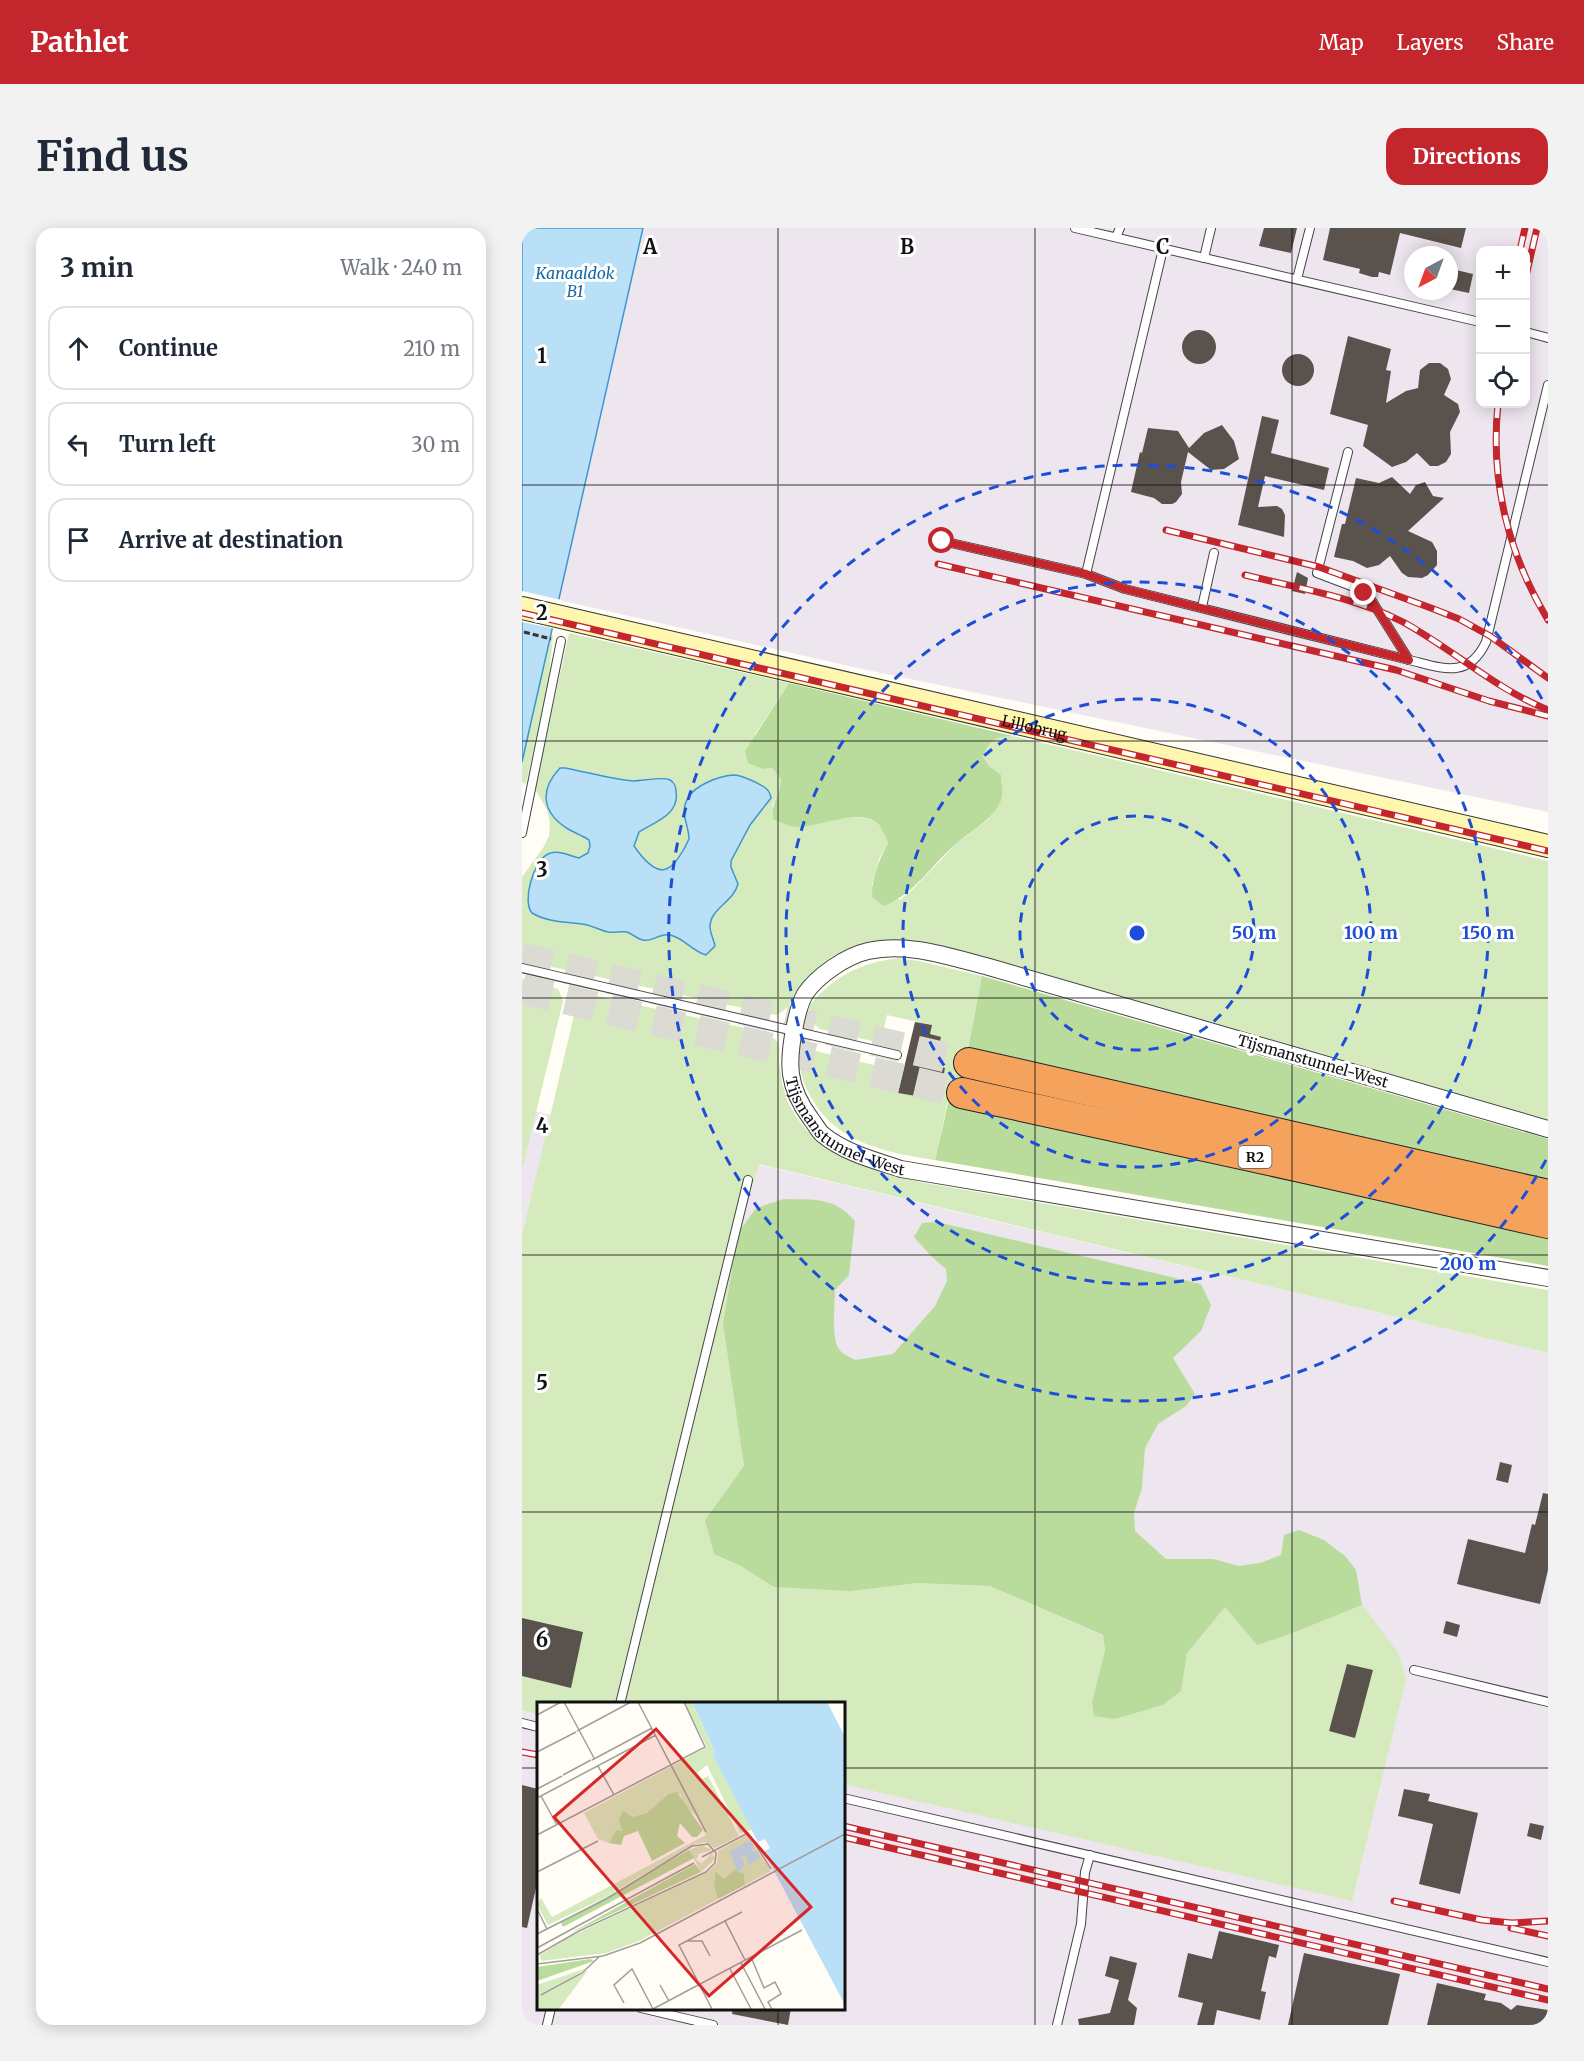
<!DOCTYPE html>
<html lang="en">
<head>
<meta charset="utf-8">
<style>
  :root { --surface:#fff; --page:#f2f2f3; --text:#1f2937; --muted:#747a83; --line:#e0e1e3; --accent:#c4262e }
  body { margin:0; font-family:Merriweather,serif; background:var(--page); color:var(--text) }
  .controls { position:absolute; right:18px; top:18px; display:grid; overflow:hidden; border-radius:12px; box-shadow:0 3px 15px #0003 }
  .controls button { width:54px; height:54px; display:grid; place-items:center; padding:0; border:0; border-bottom:2px solid var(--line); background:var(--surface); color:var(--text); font:30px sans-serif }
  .compass { position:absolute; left:882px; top:18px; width:54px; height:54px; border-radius:50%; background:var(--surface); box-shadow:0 3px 15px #0003; rotate:221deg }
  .stop { position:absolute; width:18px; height:18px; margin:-14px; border:4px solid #c4262e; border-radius:50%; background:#fff }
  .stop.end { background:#c4262e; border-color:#fff; box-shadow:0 2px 6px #0008 }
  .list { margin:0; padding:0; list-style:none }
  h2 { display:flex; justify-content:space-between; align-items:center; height:78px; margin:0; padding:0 24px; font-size:26px }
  h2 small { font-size:20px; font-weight:400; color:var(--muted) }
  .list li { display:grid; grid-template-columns:39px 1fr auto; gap:18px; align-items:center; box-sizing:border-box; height:84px; margin:0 12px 12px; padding:0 12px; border:2px solid var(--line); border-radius:18px }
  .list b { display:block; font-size:22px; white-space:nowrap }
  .list em { font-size:20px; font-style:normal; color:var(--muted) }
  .icon { flex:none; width:33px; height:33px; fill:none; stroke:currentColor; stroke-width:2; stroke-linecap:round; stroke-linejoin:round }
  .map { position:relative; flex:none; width:1026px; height:1797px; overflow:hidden; border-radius:18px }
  header { display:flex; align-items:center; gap:36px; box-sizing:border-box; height:84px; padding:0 30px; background:var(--accent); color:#fff }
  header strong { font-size:28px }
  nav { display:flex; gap:33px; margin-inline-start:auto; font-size:21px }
  .intro { display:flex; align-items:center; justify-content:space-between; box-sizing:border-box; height:144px; padding:0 36px }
  h1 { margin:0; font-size:42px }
  .button { padding:15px 27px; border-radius:18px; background:var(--accent); color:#fff; font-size:21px; font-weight:700 }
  main { display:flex; gap:36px; padding:0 36px }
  aside { flex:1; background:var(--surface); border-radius:18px; box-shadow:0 3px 15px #0003 }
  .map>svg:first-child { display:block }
</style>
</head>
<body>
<header>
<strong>Pathlet</strong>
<nav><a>Map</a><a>Layers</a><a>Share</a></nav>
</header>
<div class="intro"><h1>Find us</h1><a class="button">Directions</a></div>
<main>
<aside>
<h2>3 min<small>Walk · 240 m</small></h2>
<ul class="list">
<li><svg class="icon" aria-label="ahead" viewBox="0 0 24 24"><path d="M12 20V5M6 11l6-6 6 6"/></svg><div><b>Continue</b></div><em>210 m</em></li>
<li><svg class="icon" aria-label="left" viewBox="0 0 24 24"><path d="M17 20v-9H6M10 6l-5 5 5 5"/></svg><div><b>Turn left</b></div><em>30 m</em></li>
<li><svg class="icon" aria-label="arrive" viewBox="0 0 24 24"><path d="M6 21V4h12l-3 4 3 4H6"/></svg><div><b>Arrive at destination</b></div></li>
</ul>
</aside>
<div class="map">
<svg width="1026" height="1797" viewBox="0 0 1026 1797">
  <rect width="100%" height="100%" fill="#fffdf5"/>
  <!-- industrial -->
  <g fill="#eee6ef" fill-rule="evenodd">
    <path d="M 121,0 L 1026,0 L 1026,584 L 331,439 L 37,372 ZM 958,22 L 1004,22 L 1004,176 L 958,176 ZM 891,27 L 927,27 L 927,63 L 891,63 Z"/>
    <path d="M 0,880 L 1026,1125 L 1026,1797 L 0,1797 ZM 16,1476 L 321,1476 L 321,1780 L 16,1780 Z"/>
  </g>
  <!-- green -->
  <g fill="#d5ebbd">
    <path d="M 47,405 L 267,455 L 233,506 L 241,541 L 250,540 L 259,551 L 259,561 L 250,578 L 280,599 C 298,594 344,581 358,598 C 361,602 364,610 366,615 L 357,631 L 350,657 L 378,672 L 390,662 L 435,615 L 466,592 L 481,569 L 479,548 L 467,538 L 461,530 C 468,512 473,509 491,508 L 1026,633 L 1026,893 L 392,714 C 349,711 312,717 284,753 C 274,765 270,780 254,787 L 7,734 L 0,728 L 0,649 L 21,620 L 27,608 L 28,594 L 25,582 L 13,561 Z"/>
    <polygon points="29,407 31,408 26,460 4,556 0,554 0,534"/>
    <path d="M 377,730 L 397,733 L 460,748 L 436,869 L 427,868 L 413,932 C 368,925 317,916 292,874 C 286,864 281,855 279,844 C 278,836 280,828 281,820 L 381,844 L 376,865 L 417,872 L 423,840 L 413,837 L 419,810 L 408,806 L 409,797 L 365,787 L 359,815 L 298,801 C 289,794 285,788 288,777 C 313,747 339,735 377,730 Z"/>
    <polygon points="0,751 36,761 41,773 0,942"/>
    <path d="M 62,767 L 70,767 L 241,804 C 245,807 253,809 256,815 C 258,819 257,828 257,833 C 259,848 261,864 268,878 C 294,929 351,943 403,955 L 1026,1062 L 1026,1125 L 237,936 L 216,1005 L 201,1096 L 222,1238 L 183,1292 L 192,1326 L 219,1338 L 252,1359 L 328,1363 L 394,1355 L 468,1358 L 581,1408 L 583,1422 L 570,1474 L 572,1488 L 593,1491 L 641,1477 L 659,1463 L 665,1425 L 703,1379 L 735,1417 L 763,1408 L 840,1377 L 877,1426 L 884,1452 L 830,1673 L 321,1556 L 321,1476 L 16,1476 L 16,1486 L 0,1482 L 0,1007 L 54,779 Z"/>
  </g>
  <!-- forest -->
  <g fill="#b9dc9c">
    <path d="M 267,455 L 491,508 C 473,509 468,512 461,529 L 467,538 L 479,547 C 479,554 482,564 480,570 C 472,592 451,601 435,615 C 409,637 394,665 362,678 L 350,669 C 350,649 357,632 366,615 C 364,610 361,603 358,598 C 343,578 298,598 277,599 C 267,599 260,595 251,591 C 249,572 259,568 259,551 L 250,540 L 241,541 L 226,535 L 223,523 Z"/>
    <polygon points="460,748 1026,911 1026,953 445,825"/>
    <polygon points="428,867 1026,1008 1026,1038 413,932"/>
    <path d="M 262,971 C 292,972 311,968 333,993 L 327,1047 L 313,1062 C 313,1076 309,1110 317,1121 C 320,1126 328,1129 333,1132 L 371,1126 L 413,1078 L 425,1053 L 424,1041 L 409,1028 L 392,1009 L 400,995 L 415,994 L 679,1056 L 689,1077 L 679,1103 L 651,1130 L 673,1166 L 664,1178 L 636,1196 L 623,1220 L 620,1260 L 612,1285 L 613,1303 L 644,1331 L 691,1331 L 717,1338 L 738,1335 L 759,1327 L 762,1307 L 777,1302 L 802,1312 L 823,1328 L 834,1342 L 840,1377 L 763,1408 L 735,1417 L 703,1379 L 665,1425 L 659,1463 L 641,1477 L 593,1491 L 572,1488 L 570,1474 L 583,1422 L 581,1407 L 468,1358 L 395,1355 L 328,1363 L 252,1359 L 219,1338 L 192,1326 L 183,1292 L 222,1238 L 201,1096 L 216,1005 L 234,980 Z"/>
  </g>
  <!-- water -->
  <g fill="#b9e0f7" stroke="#3f96cf" stroke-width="1.5">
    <polygon points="0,0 121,0 0,534"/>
    <path d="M 38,540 L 43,540 C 65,544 88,551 111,553 C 121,553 141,548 148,552 C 152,554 154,559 154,563 C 158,587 132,594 117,604 L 112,618 C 137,654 150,647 167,611 C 167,597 157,585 166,570 C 173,557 197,548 211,547 C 219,547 226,551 233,554 C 241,558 248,561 249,570 L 228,597 L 209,633 L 209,639 L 216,656 C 211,675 188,680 188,699 C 188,705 192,712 193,718 L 184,727 C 170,723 162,710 148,707 C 138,705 130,714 121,712 C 115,711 111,706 105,704 C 99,703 92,705 86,704 C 77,702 69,697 60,696 C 44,694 25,694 10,685 C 0,674 11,633 26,626 C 35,621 48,628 57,630 L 66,625 L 68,618 L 67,612 C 61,608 53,605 46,601 C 20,585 17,562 38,540 Z"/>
  </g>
  <!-- pier -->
  <polygon fill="#fffdf5" points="0,363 40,372 33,401 0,394"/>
  <!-- building -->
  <g fill="#5a524d">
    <polygon points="742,0 775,0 769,25 737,18"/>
    <polygon points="808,0 944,0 939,20 878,5 868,47 857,44 856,49 850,49 837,45 838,41 801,32"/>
    <polygon points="934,42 951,46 947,65 928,61"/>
    <circle cx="677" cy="119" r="17"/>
    <polygon points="826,108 869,121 864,142 869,143 864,175 884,163 896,160 898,142 907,135 918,135 926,141 929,151 922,167 936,176 938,184 928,204 929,226 924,234 916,238 908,238 895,225 884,234 870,239 841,218 846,197 808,186"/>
    <circle cx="776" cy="142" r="16"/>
    <polygon points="740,188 757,192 749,225 807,240 802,262 743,248 736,279 755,278 760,281 763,287 762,309 716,297"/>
    <polygon points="700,197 712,213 717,231 702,241 689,242 666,224 659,254 660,266 654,274 650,276 640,276 632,270 609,264 618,224 620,225 626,200 656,203 667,220 682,205"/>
    <polygon points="870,249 888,266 894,257 903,254 911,268 922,270 886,303 910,314 915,323 915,337 906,347 900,350 886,349 880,345 868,328 857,337 845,340 831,333 812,329 820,296 823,296 834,250 857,255"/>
    <polygon points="775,344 786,350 783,366 770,363"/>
    <polygon points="393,794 410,797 408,806 419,809 413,837 423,840 417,872 376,865"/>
    <polygon points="978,1234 990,1237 986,1255 974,1252"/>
    <polygon points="1021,1265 1026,1266 1026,1342 1018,1376 935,1356 946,1311 1003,1325 1010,1296 1013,1297"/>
    <polygon points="0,1390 61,1404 49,1460 0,1448"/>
    <polygon points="924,1393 938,1397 935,1409 921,1405"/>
    <polygon points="825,1436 851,1442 833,1510 807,1503"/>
    <polygon points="0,1557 16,1561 16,1651 5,1700 0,1699"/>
    <polygon points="882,1561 908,1566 906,1573 956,1585 938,1666 897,1656 911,1596 876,1588"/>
    <polygon points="1008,1595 1022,1598 1019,1612 1005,1608"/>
    <polygon points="697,1703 757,1717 754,1730 747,1728 739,1763 744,1764 738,1792 695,1782 692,1797 675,1797 681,1775 656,1769 666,1725 690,1731"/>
    <polygon points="782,1725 878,1746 866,1797 766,1797"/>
    <polygon points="588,1728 615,1735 606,1772 615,1780 612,1797 557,1797 556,1791 588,1785 597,1752 583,1748"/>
    <polygon points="915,1755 964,1766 962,1772 979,1775 989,1782 995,1777 1026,1782 1023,1797 905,1797"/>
    <polygon points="211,1780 269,1780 266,1797 210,1786"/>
  </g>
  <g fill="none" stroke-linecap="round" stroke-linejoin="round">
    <!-- highway-tunnel -->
    <g stroke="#dbdad3" stroke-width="30" stroke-dasharray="30 15" stroke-linecap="butt">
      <polyline points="0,730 447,835"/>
      <polyline points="0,761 440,865"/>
    </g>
    <!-- lane casing -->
    <g stroke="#444" stroke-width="10">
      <g id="lane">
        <polyline points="553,0 958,94"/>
        <polyline points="594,9 598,0"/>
        <polyline points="682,30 689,0"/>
        <polyline points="775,51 788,0"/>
        <polyline points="1004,104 1026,110"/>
        <polyline points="826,224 795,345 837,361 848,370 887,432"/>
        <path d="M 420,313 L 564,346 L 603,361 L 887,432 C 920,440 946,452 964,414 L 1026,157"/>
        <polyline points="564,346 641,21"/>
        <polyline points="680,379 692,325"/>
        <polyline points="0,605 39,413"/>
        <polyline points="0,740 375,827"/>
        <polyline points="892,1442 1026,1474"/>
        <polyline points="98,1476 226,952"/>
        <polyline points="0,1495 16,1499"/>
        <polyline points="321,1570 1026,1734"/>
        <polyline points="119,1780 191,1797"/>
        <polyline points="25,1797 29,1780"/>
        <polyline points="535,1797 559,1696 563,1644 568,1627"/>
      </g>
    </g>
    <!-- street casing -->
    <g stroke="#444" stroke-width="18">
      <g id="street">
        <path id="s1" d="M 1026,901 L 467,739 C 428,729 387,714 346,723 C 324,728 295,748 283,766 C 278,775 275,787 273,797 C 265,835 265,859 289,891 C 293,896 296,902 300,906 C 323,925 352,932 379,941 L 1026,1050"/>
      </g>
    </g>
    <!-- secondary casing -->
    <g stroke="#333" stroke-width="24">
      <g id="secondary">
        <path id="s2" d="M 0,380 L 1026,618"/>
      </g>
    </g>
    <!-- highway casing -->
    <g stroke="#222" stroke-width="32">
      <g id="highway">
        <polyline points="447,835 1026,967"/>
        <polyline points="440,865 788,941 1026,995"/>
      </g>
    </g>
    <!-- path -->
    <polyline stroke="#333" stroke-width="3" stroke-dasharray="6 3" stroke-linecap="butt" points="2,404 29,411"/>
    <!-- lane -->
    <use href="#lane" stroke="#fff" stroke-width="8"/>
    <!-- street -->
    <use href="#street" stroke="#fff" stroke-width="16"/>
    <!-- secondary -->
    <use href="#secondary" stroke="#fff6b0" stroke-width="22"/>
    <!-- highway -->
    <use href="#highway" stroke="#f5a25d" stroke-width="30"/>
    <!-- rail casing -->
    <g stroke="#c4262e" stroke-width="7">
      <g id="rail">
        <polyline points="998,22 1003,0"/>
        <polyline points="1004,48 1015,0"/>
        <path d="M 976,176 C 968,252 986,326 1026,392"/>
        <polyline points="644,302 797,339 909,380 937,391 968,408 1026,450"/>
        <polyline points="416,336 874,442 967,473 1026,488"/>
        <path d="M 723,347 C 776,360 832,369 881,394 C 932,422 972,460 1026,482"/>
        <polyline points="0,385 1026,623"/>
        <polyline points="0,1524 16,1527"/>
        <polyline points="321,1598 1026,1761"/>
        <polyline points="321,1609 1026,1772"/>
        <polyline points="872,1673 960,1692 990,1695 1026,1693"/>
        <polyline points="989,1700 1026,1708"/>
      </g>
    </g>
    <!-- rail -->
    <use href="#rail" stroke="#fff" stroke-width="4.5" stroke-dasharray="14" stroke-linecap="butt"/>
  </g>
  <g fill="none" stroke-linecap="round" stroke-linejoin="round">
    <!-- route -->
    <polyline stroke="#c4262e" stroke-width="8" points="420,313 564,346 603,361 887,432 848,370 842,365"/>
  </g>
  <!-- grid -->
  <path fill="none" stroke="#111" stroke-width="1.5" stroke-opacity="0.55" d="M 256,0 L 256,1476M 513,0 L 513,1797M 770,0 L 770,1797M 0,257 L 1026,257M 0,513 L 1026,513M 0,770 L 1026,770M 0,1027 L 1026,1027M 0,1284 L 1026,1284M 0,1540 L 16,1540M 321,1540 L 1026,1540M 256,1780 L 256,1797"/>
  <!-- distance rings -->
  <g fill="none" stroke="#1d4ed8" stroke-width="3" stroke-dasharray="10 8">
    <circle cx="615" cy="705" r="117"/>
    <circle cx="615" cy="705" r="234"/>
    <circle cx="615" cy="705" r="351"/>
    <path d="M1024 932A468 468 0 1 1 1024 478"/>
  </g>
  <g text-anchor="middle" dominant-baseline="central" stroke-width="6" stroke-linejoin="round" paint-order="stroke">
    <!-- shield labels -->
    <rect fill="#fff" stroke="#585858" stroke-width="1.5" x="716.5" y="918" width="33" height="22" rx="4.5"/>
    <g font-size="14" font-weight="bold" fill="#111">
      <text x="733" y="929">R2</text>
    </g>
    <!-- street labels -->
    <g font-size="15" fill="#111" stroke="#fff">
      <text stroke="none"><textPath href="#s2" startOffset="526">Lillobrug</textPath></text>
      <text transform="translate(791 833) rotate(16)">Tijsmanstunnel-West</text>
      <text stroke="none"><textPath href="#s1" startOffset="946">Tijsmanstunnel-West</textPath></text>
    </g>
    <!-- water labels -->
    <g font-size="16" font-style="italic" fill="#1768a6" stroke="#fff">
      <text x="53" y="45">Kanaaldok<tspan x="53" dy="18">B1</tspan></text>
    </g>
  </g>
  <!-- overview -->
  <g transform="translate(15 1474)">
    <rect width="308" height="308" fill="#fffdf5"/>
    <path d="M 146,0 L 155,0 L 178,50 L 175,52 L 215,128 L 203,131 L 170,63 L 160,71 L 165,77 L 171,74 L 202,134 L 178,146 L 168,140 L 158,142 L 65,197 L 11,223 L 0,203 L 4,196 L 15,215 L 169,133 L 159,114 L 145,101 L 144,93 L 137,91 L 110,111 L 95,115 L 86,108 L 83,114 L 85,129 L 79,128 L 72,141 L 61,137 L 47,111 L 170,45 ZM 210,133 L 234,169 L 208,183 L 207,173 L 198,168 L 187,177 L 180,169 L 177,187 L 181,197 L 102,239 L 69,251 L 4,259 L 3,253 L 33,235 L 173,168 L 180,161 L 181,149 ZM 165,143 L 175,148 L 162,152 L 159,158 L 165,161 L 175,151 L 178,157 L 164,170 L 152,148 ZM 50,266 L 5,294 L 51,268 L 22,307 L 0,307 L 0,283 Z" fill="#d5ebbd"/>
    <path d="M 140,90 L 166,128 L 160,135 L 155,135 L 143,121 L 140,134 L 148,141 L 115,159 L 101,129 L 87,134 L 84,143 L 72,141 L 79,128 L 85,129 L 82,117 L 86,108 L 95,115 L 110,111 L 132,92 ZM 152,148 L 157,156 L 26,225 L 24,221 ZM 158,162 L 164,170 L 32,232 ZM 198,168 L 207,172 L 208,183 L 181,197 L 177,186 L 179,169 L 187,177 ZM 53,257 L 57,259 L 0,279 L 0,265 Z" fill="#b9dc9c"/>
    <path d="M 155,0 L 290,0 L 307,33 L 307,301 L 227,150 L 233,146 L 228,137 L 221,140 L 175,52 L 178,50 ZM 214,138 L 217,144 L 214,150 L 221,150 L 223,155 L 212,163 L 209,153 L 204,153 L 208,164 L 200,170 L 193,149 Z" fill="#b9e0f7"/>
    <path fill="none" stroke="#a09f9a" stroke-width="1.5" d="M 27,0 L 57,56M 101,0 L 169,130M 0,13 L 24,0M 40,29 L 94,0M 0,50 L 39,30M 55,58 L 115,26M 61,64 L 77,93M 26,73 L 54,58M 0,87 L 25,74M 4,94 L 20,123M 0,96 L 119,33M 0,133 L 168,45 L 147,0M 165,155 L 211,131 L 234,167M 0,170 L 61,139M 0,207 L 10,227M 188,219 L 208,258M 0,232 L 71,196 L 155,144 L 171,142 L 179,151 L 178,161 L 169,170 L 42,229 L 0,253M 149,239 L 165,239 L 173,254M 0,246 L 157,161M 214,255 L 227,286 L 238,280 L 244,292 L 231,300 L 235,307M 204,261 L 228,307M 0,262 L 66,254 L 103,241 L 308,132M 193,267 L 214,307M 123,283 L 132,299M 4,293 L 45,271 L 63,254M 87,301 L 77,283 L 95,267 L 116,307M 116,307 L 265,228M 175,307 L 142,243 L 205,210"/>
    <path fill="#d62828" fill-opacity="0.15" stroke="#d62828" stroke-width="3" d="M 119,27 L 274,205 L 172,294 L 17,115 Z"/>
    <rect width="308" height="308" fill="none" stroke="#111" stroke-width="3"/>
  </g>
  <g font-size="20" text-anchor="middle" font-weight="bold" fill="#111" stroke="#fff" stroke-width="6" stroke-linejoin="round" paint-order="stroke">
    <text x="128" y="26">A</text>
    <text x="385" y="26">B</text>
    <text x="641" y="26">C</text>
    <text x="20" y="135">1</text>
    <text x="20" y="392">2</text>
    <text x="20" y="649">3</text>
    <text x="20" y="905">4</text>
    <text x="20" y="1162">5</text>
    <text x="20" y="1419">6</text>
  </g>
  <circle cx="615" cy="705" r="9" fill="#1d4ed8" stroke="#fff" stroke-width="3"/>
  <g font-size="18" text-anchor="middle" font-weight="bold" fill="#1d4ed8" stroke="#fff" stroke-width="6" stroke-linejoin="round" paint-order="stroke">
    <text x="732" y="711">50 m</text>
    <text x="849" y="711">100 m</text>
    <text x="966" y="711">150 m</text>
    <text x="946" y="1042">200 m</text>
  </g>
</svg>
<div class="controls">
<button>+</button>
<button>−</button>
<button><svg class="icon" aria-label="locate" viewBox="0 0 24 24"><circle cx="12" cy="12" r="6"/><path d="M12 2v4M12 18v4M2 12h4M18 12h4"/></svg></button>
</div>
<svg class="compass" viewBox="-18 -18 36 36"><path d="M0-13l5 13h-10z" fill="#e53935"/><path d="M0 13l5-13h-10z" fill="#747a83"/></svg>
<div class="stop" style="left:420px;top:313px"></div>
<div class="stop end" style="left:842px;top:365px"></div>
</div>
</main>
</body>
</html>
